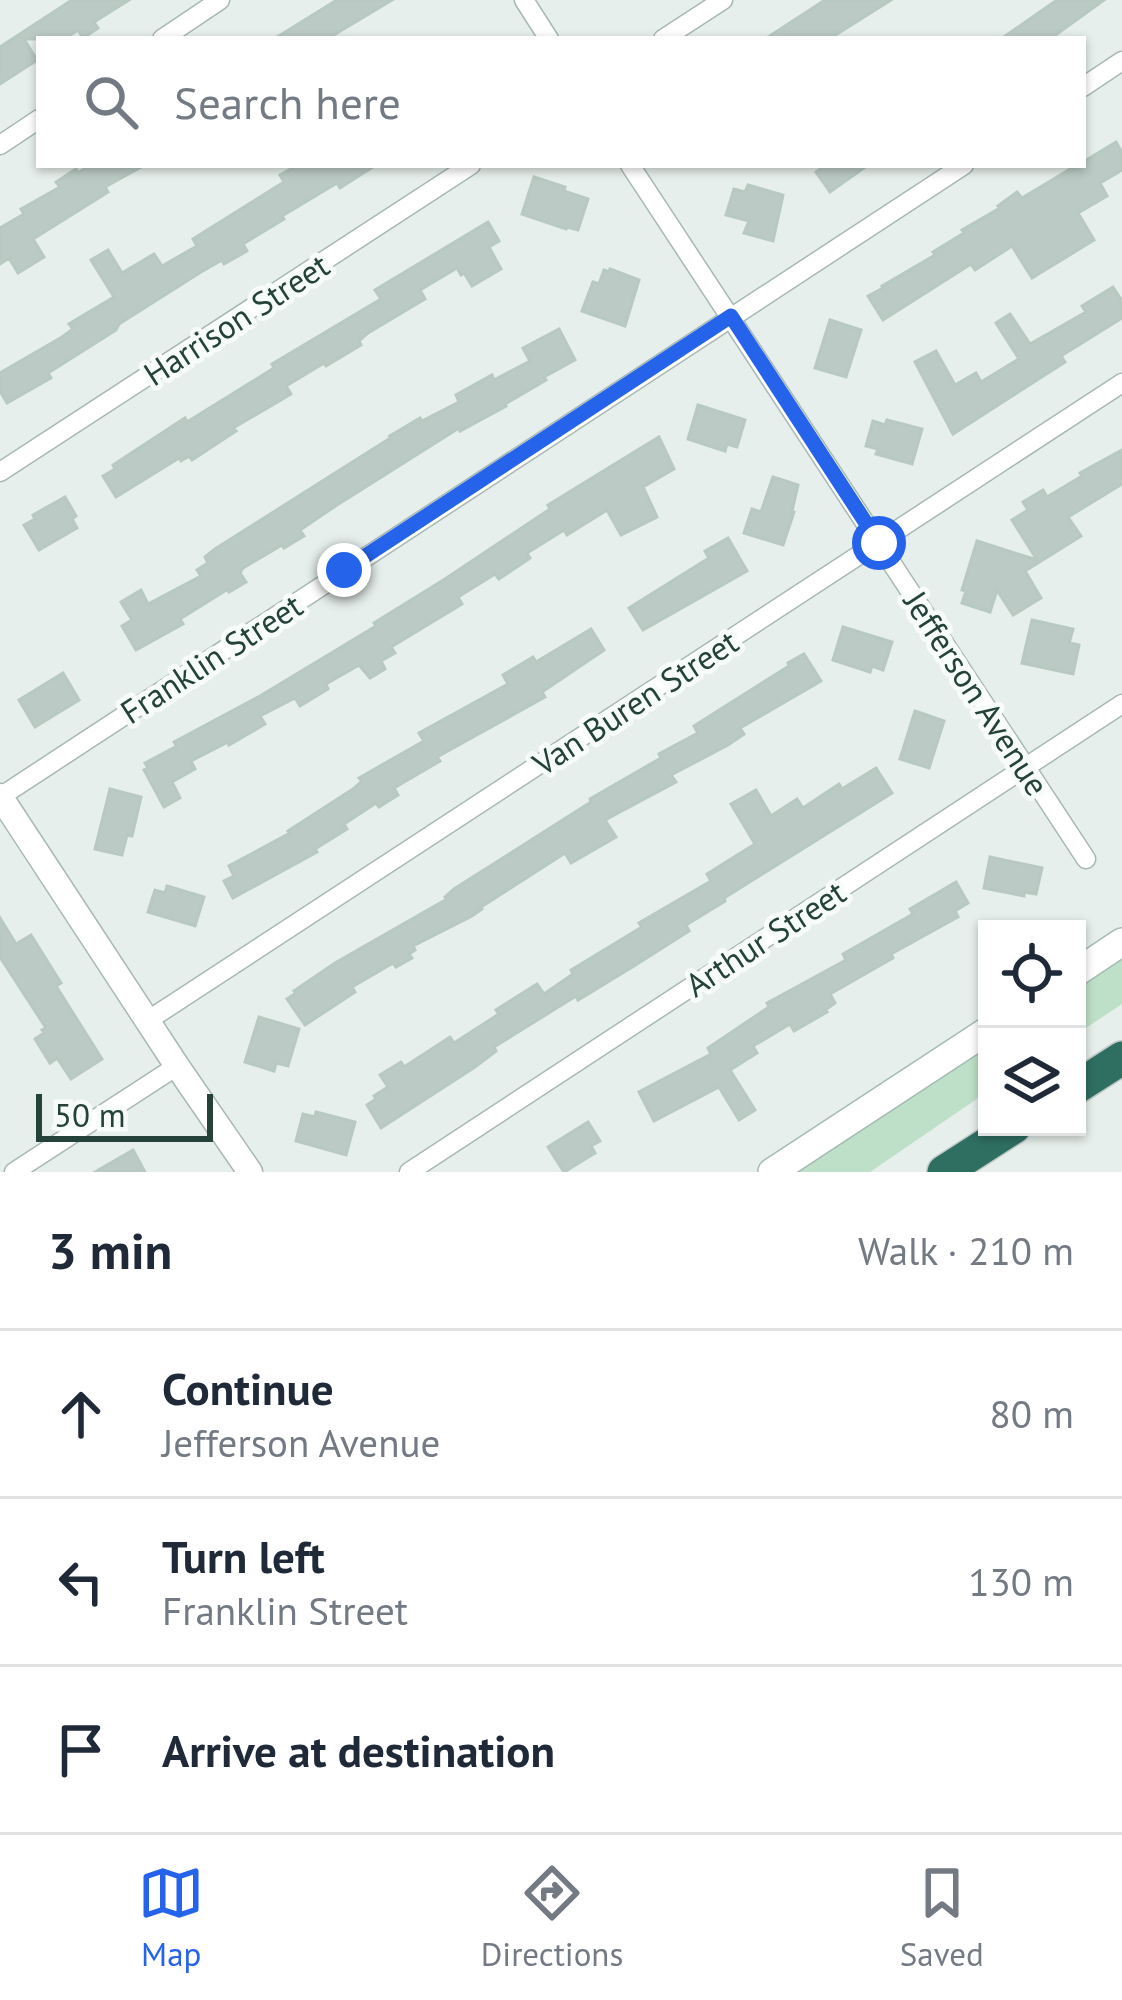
<!DOCTYPE html>
<html lang="en">
<head>
<meta charset="utf-8">
<style>
  :root { --surface:#fff; --page:#f2f2f3; --text:#1f2937; --muted:#747a83; --line:#e0e1e3; --accent:#2563eb }
  body { margin:0; font-family:"PT Sans",sans-serif; background:var(--page); color:var(--text) }
  .controls { position:absolute; right:36px; bottom:36px; display:grid; overflow:hidden; border-radius:0px; box-shadow:0 3px 9px #0004 }
  .controls button { width:108px; height:108px; display:grid; place-items:center; padding:0; border:0; border-bottom:3px solid var(--line); background:var(--surface); color:var(--text); font:60px sans-serif }
  .scale { position:absolute; left:36px; bottom:30px; width:177px; box-sizing:border-box; padding-left:12px; border:6px solid #24423a; border-top:0; font-size:33px; line-height:42px; white-space:nowrap; color:#24423a; -webkit-text-stroke:9px #f7fbf9; paint-order:stroke }
  .stop { position:absolute; width:36px; height:36px; margin:-27px; border:9px solid #2563eb; border-radius:50%; background:#fff }
  .stop.end { background:#2563eb; border-color:#fff; box-shadow:0 3px 12px #0008 }
  .list { margin:0; padding:0; list-style:none }
  h2 { display:flex; justify-content:space-between; align-items:center; height:156px; margin:0; padding:0 48px; font-size:51px }
  h2 small { font-size:39px; font-weight:400; color:var(--muted) }
  .list li { display:grid; grid-template-columns:78px 1fr auto; gap:36px; align-items:center; box-sizing:border-box; height:168px; padding:0 48px; border-top:3px solid var(--line) }
  .list b { display:block; font-size:45px; white-space:nowrap }
  .list p { margin:0; font-size:39px; white-space:nowrap; color:var(--muted) }
  .list em { font-size:39px; font-style:normal; color:var(--muted) }
  .icon { flex:none; width:66px; height:66px; fill:none; stroke:currentColor; stroke-width:2; stroke-linecap:round; stroke-linejoin:round }
  .map { position:relative; flex:none; width:1122px; height:1172px; overflow:hidden }
  .search { position:absolute; background:var(--surface); box-shadow:0 3px 9px #0004; left:36px; right:36px; top:36px; height:132px; display:flex; align-items:center; gap:30px; box-sizing:border-box; padding:0 42px; border-radius:0px; color:var(--muted); font-size:45px }
  .sheet { height:660px; background:var(--surface) }
  nav { display:flex; justify-content:space-around; align-items:center; box-sizing:border-box; height:168px; border-top:3px solid var(--line); background:var(--surface); font-size:33px; color:var(--muted) }
  nav a { display:grid; justify-items:center; gap:6px }
  nav .on { color:var(--accent) }
  .map>svg:first-child { display:block }
</style>
</head>
<body>
<div class="map">
<svg width="1122" height="1172" viewBox="0 0 1122 1172">
  <rect width="100%" height="100%" fill="#e6efeb"/>
  <!-- green -->
  <g fill="#bfe0c8">
    <polygon points="1122,954 1122,1004 1077,1034 1077,984"/>
    <polygon points="987,1043 987,1092 870,1172 787,1172"/>
  </g>
  <!-- building -->
  <g fill="#bbcac4" stroke="#b8c9c2" stroke-width="3">
    <polygon points="72,0 129,0 94,22 98,28 83,38 78,30 64,39 24,39 37,60 0,84 0,47"/>
    <polygon points="337,0 392,0 327,39 274,39"/>
    <polygon points="825,0 891,0 829,39 765,39"/>
    <polygon points="1057,0 1104,0 1050,39 1001,39"/>
    <polygon points="1116,142 1122,153 1122,170 1100,183 1107,196 1078,213 1094,240 1032,278 1012,246 975,270 971,264 883,320 868,296 883,288 882,286 935,255 933,252 964,233 962,230 1000,208 998,206 1017,192 1022,198 1077,165 1083,165 1083,162"/>
    <polygon points="90,165 145,165 105,187 108,192 33,239 44,257 18,273 9,258 0,264 0,228 24,214 21,209 60,187 56,182 76,169 78,173"/>
    <polygon points="298,165 376,165 340,188 337,183 282,216 284,219 243,244 247,251 224,264 222,260 201,272 119,324 116,330 48,373 51,378 7,403 0,391 0,373 62,337 73,329 69,324 114,297 91,260 108,250 122,273 154,254 162,266 197,246 193,239 284,182 280,175"/>
    <polygon points="826,165 868,165 830,192 816,172"/>
    <polygon points="534,177 565,187 564,191 588,199 578,230 567,227 566,229 522,214"/>
    <polygon points="748,185 783,195 773,241 744,233 749,221 726,215 734,189 745,192"/>
    <polygon points="488,222 499,241 489,247 501,269 472,286 464,273 461,275 457,268 420,290 425,299 368,333 359,341 361,345 326,366 324,363 286,386 291,394 233,428 236,431 192,460 189,456 181,461 179,458 116,497 103,476 115,469 113,465 185,418 187,422 274,368 272,364 381,299 375,290"/>
    <polygon points="610,269 639,280 625,326 582,311 593,282 599,284 604,270 609,272"/>
    <polygon points="1113,287 1122,301 1122,318 1061,356 1065,362 953,434 915,362 936,351 955,385 976,373 981,382 1019,359 996,323 1010,314 1030,344 1086,312 1082,306"/>
    <polygon points="830,320 861,330 846,377 815,368"/>
    <polygon points="559,329 575,360 544,377 546,380 505,404 506,406 460,431 459,428 337,505 300,530 304,536 284,548 282,545 243,568 240,573 246,582 229,592 228,589 180,619 183,624 136,650 122,626 132,620 121,602 141,590 148,604 201,576 197,570 208,563 205,557 215,549 392,437 390,436 420,418 422,421 459,402 456,395 492,375 494,380 530,361 523,348"/>
    <polygon points="698,405 745,420 737,447 727,444 725,451 688,439"/>
    <polygon points="887,420 922,429 912,464 876,454 878,449 866,446 873,421 885,425"/>
    <polygon points="659,437 674,469 643,487 657,517 621,535 607,510 567,535 564,530 527,553 530,558 499,579 495,574 458,597 462,604 391,647 395,653 381,661 385,669 370,678 359,665 326,684 328,689 300,706 295,698 260,716 265,724 229,745 228,742 191,761 195,769 172,782 180,798 164,807 144,770 148,768 145,763 177,746 174,742 260,696 376,626 374,623 445,579 550,509 548,505"/>
    <polygon points="1122,450 1122,484 1068,517 1081,536 1025,571 1041,598 1013,615 997,590 990,612 962,603 966,591 962,590 977,541 1037,560 1012,520 1028,510 1023,502 1043,490 1047,497 1082,476 1080,473"/>
    <polygon points="773,477 798,485 792,511 794,512 783,545 744,533 752,509 761,512"/>
    <polygon points="65,497 76,516 72,519 77,528 39,550 24,525 35,519 33,515"/>
    <polygon points="728,538 747,571 643,630 629,608 709,558 705,551"/>
    <polygon points="1032,620 1073,629 1069,643 1079,645 1073,674 1022,663"/>
    <polygon points="843,627 892,642 883,670 872,666 870,672 833,660"/>
    <polygon points="591,629 604,650 542,692 545,697 437,757 440,761 394,788 398,795 379,807 376,803 344,824 347,829 315,849 317,852 233,898 224,881 234,876 229,866 290,833 288,831 353,789 362,781 359,778 424,741 419,733 508,684 503,675 533,657 536,662"/>
    <polygon points="804,654 821,681 740,728 744,734 728,745 671,775 676,782 605,820 616,837 571,863 565,853 481,907 482,909 472,916 413,946 415,950 409,954 412,958 396,967 393,963 352,987 355,992 305,1025 287,999 296,993 294,991 335,963 447,899 445,897 454,889 591,802 590,799 661,758 659,754 698,733 694,726 789,666 788,663"/>
    <polygon points="63,673 79,700 35,727 19,700"/>
    <polygon points="915,711 944,721 929,768 900,759"/>
    <polygon points="876,768 892,793 724,898 725,901 686,925 689,931 634,966 578,1000 576,996 494,1047 496,1051 475,1067 381,1128 367,1105 376,1099 374,1096 388,1087 380,1075 401,1062 404,1067 450,1037 454,1043 499,1014 496,1010 537,984 544,994 573,974 571,970 642,927 639,923 711,881 707,874 755,844 731,804 756,790 771,816 797,799 803,808 839,784 842,789"/>
    <polygon points="110,789 141,797 132,836 127,835 122,855 95,849"/>
    <polygon points="990,857 1042,868 1036,894 1024,892 1024,896 984,888"/>
    <polygon points="956,882 968,903 955,911 958,917 891,954 893,958 830,994 835,1003 825,1010 827,1012 794,1031 790,1024 753,1046 757,1053 730,1070 755,1110 739,1120 719,1087 654,1121 639,1092 711,1054 708,1048 769,1007 767,1003 846,960 843,954 913,914 910,909"/>
    <polygon points="167,886 204,897 195,926 148,912 155,890 165,893"/>
    <polygon points="0,918 16,944 31,935 61,983 56,986 102,1059 71,1079 57,1058 50,1063 35,1039 44,1033 42,1030 46,1028 0,957"/>
    <polygon points="259,1017 299,1029 288,1066 276,1063 274,1071 245,1062"/>
    <polygon points="316,1112 355,1122 346,1155 296,1141 303,1114 315,1117"/>
    <polygon points="588,1122 600,1141 591,1146 595,1153 564,1172 548,1147"/>
    <polygon points="133,1150 145,1172 95,1172"/>
  </g>
  <g fill="none" stroke-linecap="round" stroke-linejoin="round">
    <!-- minor casing -->
    <g stroke="#a8b8b2" stroke-width="21">
      <g id="minor">
        <polyline points="524,0 549,39"/>
        <polyline points="162,39 220,0"/>
        <polyline points="663,39 723,0"/>
        <polyline points="1083,87 1122,61"/>
        <polyline points="0,145 39,119"/>
        <polyline points="630,165 1086,859"/>
        <polyline points="0,472 471,165"/>
        <polyline points="0,797 964,165"/>
        <polyline points="147,1021 1122,383"/>
        <polyline points="14,1172 177,1066"/>
        <polyline points="409,1172 1122,704"/>
      </g>
    </g>
    <!-- tertiary casing -->
    <g stroke="#a8b8b2" stroke-width="27">
      <polyline id="tertiary" points="0,796 177,1066 250,1172"/>
    </g>
    <!-- secondary casing -->
    <g stroke="#a4bbb3" stroke-width="30">
      <g id="secondary">
        <polyline points="1077,972 1122,942"/>
        <polyline points="772,1172 987,1031"/>
      </g>
    </g>
    <!-- motorway casing -->
    <g stroke="#c2cac8" stroke-width="36">
      <g id="motorway">
        <polyline points="1077,1087 1122,1058"/>
        <polyline points="944,1172 1014,1127"/>
      </g>
    </g>
    <!-- minor -->
    <use href="#minor" stroke="#fff" stroke-width="18"/>
    <!-- tertiary -->
    <use href="#tertiary" stroke="#fff" stroke-width="24"/>
    <!-- secondary -->
    <use href="#secondary" stroke="#fff" stroke-width="27"/>
    <!-- motorway -->
    <use href="#motorway" stroke="#2f6f62" stroke-width="33"/>
  </g>
  <g fill="none" stroke-linecap="round" stroke-linejoin="round">
    <!-- route -->
    <polyline stroke="#2563eb" stroke-width="15" points="344,570 731,316 879,543"/>
  </g>
  <g text-anchor="middle" dominant-baseline="central" stroke-width="10" stroke-linejoin="round" paint-order="stroke">
    <!-- street labels -->
    <g font-size="33" fill="#24423a" stroke="#f7fbf9">
      <text transform="translate(236 319) rotate(-33)">Harrison Street</text>
      <text transform="translate(211 658) rotate(-33)">Franklin Street</text>
      <text transform="translate(977 693) rotate(57)">Jefferson Avenue</text>
      <text transform="translate(635 702) rotate(-33)">Van Buren Street</text>
      <text transform="translate(765 938) rotate(-33)">Arthur Street</text>
    </g>
  </g>
</svg>
<div class="controls">
<button><svg class="icon" aria-label="locate" viewBox="0 0 24 24"><circle cx="12" cy="12" r="6"/><path d="M12 2v4M12 18v4M2 12h4M18 12h4"/></svg></button>
<button><svg class="icon" aria-label="layers" viewBox="0 0 24 24"><path d="M12 4l9 5-9 5-9-5zM3 14l9 5 9-5"/></svg></button>
</div>
<div class="scale">50 m</div>
<div class="stop" style="left:879px;top:543px"></div>
<div class="stop end" style="left:344px;top:570px"></div>
<div class="search"><svg class="icon" aria-label="search" viewBox="0 0 24 24"><circle cx="10" cy="10" r="6"/><path d="M15 15l6 6"/></svg>Search here</div>
</div>
<section class="sheet">
<h2>3 min<small>Walk · 210 m</small></h2>
<ul class="list">
<li><svg class="icon" aria-label="ahead" viewBox="0 0 24 24"><path d="M12 20V5M6 11l6-6 6 6"/></svg><div><b>Continue</b><p>Jefferson Avenue</p></div><em>80 m</em></li>
<li><svg class="icon" aria-label="left" viewBox="0 0 24 24"><path d="M17 20v-9H6M10 6l-5 5 5 5"/></svg><div><b>Turn left</b><p>Franklin Street</p></div><em>130 m</em></li>
<li><svg class="icon" aria-label="arrive" viewBox="0 0 24 24"><path d="M6 21V4h12l-3 4 3 4H6"/></svg><div><b>Arrive at destination</b></div></li>
</ul>
</section>
<nav>
<a class="on"><svg class="icon" aria-label="map" viewBox="0 0 24 24"><path d="M3 6l6-2 6 2 6-2v14l-6 2-6-2-6 2zM9 4v14M15 6v14"/></svg>Map</a>
<a><svg class="icon" aria-label="directions" viewBox="0 0 24 24"><path d="M12 3l9 9-9 9-9-9zM9 14v-3h6M13 9l2 2-2 2"/></svg>Directions</a>
<a><svg class="icon" aria-label="saved" viewBox="0 0 24 24"><path d="M7 4h10v16l-5-4-5 4z"/></svg>Saved</a>
</nav>
</body>
</html>
